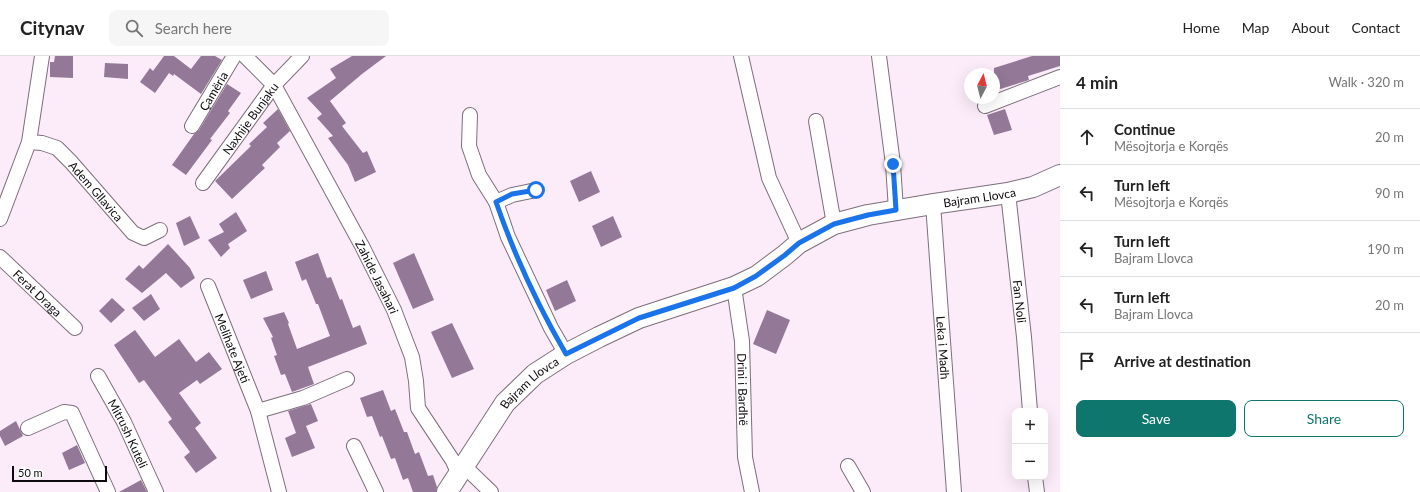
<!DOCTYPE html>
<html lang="en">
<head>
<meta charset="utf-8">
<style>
  :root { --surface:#fff; --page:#f6f6f6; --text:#222; --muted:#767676; --line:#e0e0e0; --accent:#0f766e }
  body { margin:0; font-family:Lato,sans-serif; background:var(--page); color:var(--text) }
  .controls { position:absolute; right:12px; bottom:12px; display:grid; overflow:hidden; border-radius:8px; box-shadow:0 4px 16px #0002 }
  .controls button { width:36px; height:36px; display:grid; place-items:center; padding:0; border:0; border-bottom:1px solid var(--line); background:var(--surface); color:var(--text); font:20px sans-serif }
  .compass { position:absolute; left:964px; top:12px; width:36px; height:36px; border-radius:50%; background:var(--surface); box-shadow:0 4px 16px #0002; rotate:7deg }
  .scale { position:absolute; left:12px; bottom:10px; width:95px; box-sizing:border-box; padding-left:4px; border:2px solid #0e090e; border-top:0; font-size:11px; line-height:14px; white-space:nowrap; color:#0e090e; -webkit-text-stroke:3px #fff; paint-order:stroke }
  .stop { position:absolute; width:12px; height:12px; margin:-9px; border:3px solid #1a73e8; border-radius:50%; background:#fff }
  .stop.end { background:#1a73e8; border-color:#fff; box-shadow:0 1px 4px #0008 }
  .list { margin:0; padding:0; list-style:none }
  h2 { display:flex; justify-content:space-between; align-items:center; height:52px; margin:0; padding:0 16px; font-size:17px }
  h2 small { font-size:13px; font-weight:400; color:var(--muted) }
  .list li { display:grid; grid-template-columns:26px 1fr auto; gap:12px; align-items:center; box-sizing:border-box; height:56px; padding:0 16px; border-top:1px solid var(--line) }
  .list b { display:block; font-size:15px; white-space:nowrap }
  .list p { margin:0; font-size:13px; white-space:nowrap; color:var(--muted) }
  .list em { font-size:13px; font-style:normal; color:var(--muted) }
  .actions { display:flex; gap:8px; padding:12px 16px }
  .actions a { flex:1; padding:9px 0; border:1px solid var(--accent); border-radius:8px; text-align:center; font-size:14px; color:var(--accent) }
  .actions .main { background:var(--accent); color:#fff }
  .icon { flex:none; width:22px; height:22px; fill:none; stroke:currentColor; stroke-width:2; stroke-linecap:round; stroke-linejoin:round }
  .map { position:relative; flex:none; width:1060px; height:436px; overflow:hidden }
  header { display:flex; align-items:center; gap:24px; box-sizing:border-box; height:56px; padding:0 20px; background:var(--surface); border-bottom:1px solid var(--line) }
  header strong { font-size:19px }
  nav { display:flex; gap:22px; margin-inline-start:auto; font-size:14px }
  .search { width:280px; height:36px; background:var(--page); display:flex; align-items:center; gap:10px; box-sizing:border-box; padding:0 14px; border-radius:8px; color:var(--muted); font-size:15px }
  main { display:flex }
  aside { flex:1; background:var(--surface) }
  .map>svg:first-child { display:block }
</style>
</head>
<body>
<header>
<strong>Citynav</strong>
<div class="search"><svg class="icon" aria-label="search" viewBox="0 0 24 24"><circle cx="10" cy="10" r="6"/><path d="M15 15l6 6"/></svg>Search here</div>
<nav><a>Home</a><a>Map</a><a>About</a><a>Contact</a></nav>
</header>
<main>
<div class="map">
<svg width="1060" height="436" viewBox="0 0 1060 436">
  <rect width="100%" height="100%" fill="#fcecfa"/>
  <!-- building -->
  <g fill="#937897">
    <polygon points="55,0 73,0 73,22 50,21 50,6 54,6"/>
    <polygon points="164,0 174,0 191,13 201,0 215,0 222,4 201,38 174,18 173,20 169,17 155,37 140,26 150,12 153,15"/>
    <polygon points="352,0 386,0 362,18 330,45 346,67 342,70 363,97 367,95 376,116 355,126 348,109 328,82 333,80 317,62 322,58 307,42 336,22 330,13"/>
    <polygon points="1032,0 1060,0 1060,10 1028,20 1029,24 994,35 994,12"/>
    <polygon points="105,7 128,8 128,23 104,21"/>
    <polygon points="227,28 241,37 228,55 230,57 210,83 212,84 186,119 172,109 194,78 199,74"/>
    <polygon points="278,53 290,75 277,87 280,91 262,109 265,112 232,143 215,125 251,90 249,88 267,71 263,67"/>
    <polygon points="1005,53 1012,74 994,79 987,59"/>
    <polygon points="591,115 600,136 579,146 570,125"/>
    <polygon points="236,156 247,175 228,188 230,192 221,201 208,184 224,176 219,168"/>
    <polygon points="190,160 200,182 184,190 176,167"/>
    <polygon points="613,160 622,181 601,191 592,170"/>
    <polygon points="168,188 190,212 195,222 181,232 166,217 142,237 125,223 139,209 143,213"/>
    <polygon points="318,197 327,222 331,221 340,244 342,243 353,272 360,269 367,288 308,311 314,328 292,336 285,318 281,319 274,300 277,299 271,282 273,281 263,262 284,256 289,267 288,268 297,293 330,280 318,248 316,248 306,223 302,225 295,206"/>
    <polygon points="414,197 434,244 413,253 393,207"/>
    <polygon points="266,215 273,234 251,243 243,224"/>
    <polygon points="567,224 576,245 555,255 546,234"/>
    <polygon points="151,238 160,253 144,265 132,252"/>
    <polygon points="112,242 125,254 111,267 99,255"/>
    <polygon points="767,254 790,264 776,298 753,288"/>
    <polygon points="452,267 474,313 452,322 431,276"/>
    <polygon points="135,274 155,301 179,283 196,306 209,296 222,313 200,328 197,324 179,337 201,367 195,372 217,402 196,417 184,401 190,396 168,366 172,363 144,324 139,327 114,289"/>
    <polygon points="383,334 391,355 395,353 404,376 407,376 415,398 419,396 428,420 433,419 437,431 436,436 413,436 408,422 403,424 395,402 391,403 382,380 380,381 372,360 367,361 360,342"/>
    <polygon points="311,348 318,365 306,370 315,392 292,401 285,382 296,377 288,355"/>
    <polygon points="16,365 23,380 5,390 0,380 0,375"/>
    <polygon points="77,389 85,407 69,414 62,397"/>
    <polygon points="141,424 147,436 119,436"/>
  </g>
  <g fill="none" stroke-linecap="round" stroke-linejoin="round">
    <!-- street casing -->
    <g stroke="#7c6e7b" stroke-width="16">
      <g id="street">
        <path id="s1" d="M 245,0 L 274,29 L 362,190 L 394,254 L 412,301 L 416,325 L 418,352 L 453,405 L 459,419"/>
        <polyline points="741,0 769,122 799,187"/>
        <polyline points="879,0 893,108 896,154"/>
        <polyline points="985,50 1060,21"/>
        <polyline points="470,59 469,90 479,119 496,146 508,181 551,272 566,298"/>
        <polyline points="816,65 834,168"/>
        <path id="s2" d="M 192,70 L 234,0"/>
        <path id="s3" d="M 29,86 L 42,87 L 57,92 L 71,106 L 133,177 L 144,182 L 160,174"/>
        <path id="s4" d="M 203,127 L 274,29 L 302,0"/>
        <path id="s5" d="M 1008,137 L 1024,281 L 1030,355"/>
        <polyline points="496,146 512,139 536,134"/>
        <path id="s6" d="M 933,148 L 954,436"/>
        <polyline points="0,163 29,86 42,0"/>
        <path id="s7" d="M 0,201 L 75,272"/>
        <path id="s8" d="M 208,230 L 258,355 L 279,436"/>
        <path id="s9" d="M 734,231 L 742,285 L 745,401 L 752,436"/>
        <path id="s10" d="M 98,320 L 124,366 L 156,436"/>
        <polyline points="258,355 303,342 347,323"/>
        <polyline points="28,372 64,356 72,357 108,436"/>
        <polyline points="354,390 376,436"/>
        <polyline points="464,410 491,436"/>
        <polyline points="848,410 863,436"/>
        <polyline points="1035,421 1037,436"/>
      </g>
    </g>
    <!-- secondary casing -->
    <g stroke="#7c6e7b" stroke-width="22">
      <g id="secondary">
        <path id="s11" d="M 447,436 L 505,347 L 535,318 L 566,298 L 599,281 L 639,262 L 734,231 L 757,220 L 785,199 L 799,187 L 834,168 L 868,159 L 933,148 L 1008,137 L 1033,131 L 1060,119"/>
      </g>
    </g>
    <!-- street -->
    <use href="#street" stroke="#fff" stroke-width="14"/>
    <!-- secondary -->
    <use href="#secondary" stroke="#fff" stroke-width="20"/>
  </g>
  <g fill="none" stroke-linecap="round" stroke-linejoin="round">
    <!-- route -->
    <path stroke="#1a73e8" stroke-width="5" d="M 536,134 L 512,138 L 496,146 C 514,198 538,250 566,298 L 639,262 L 734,232 L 756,220 L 785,199 L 799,187 L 834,168 L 868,159 L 896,154 L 893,108"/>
  </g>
  <g text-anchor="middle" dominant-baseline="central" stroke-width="3" stroke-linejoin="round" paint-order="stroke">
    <!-- street labels -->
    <g font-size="12" fill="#0e090e" stroke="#fff">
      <text stroke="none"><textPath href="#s2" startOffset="41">Çamëria</textPath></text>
      <text stroke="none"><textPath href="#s4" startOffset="80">Naxhije Bunjaku</textPath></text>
      <text stroke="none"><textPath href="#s3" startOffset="87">Adem Gllavica</textPath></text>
      <text stroke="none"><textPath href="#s11" startOffset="633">Bajram Llovca</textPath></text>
      <text stroke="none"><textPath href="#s1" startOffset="259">Zahide Jasahari</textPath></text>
      <text stroke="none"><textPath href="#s7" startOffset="52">Ferat Draga</textPath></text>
      <text stroke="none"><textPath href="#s5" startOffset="109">Fan Noli</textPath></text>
      <text stroke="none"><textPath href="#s8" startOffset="67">Melihate Ajeti</textPath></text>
      <text stroke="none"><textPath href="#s6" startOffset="144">Leka i Madh</textPath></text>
      <text stroke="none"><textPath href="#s11" startOffset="138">Bajram Llovca</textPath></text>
      <text stroke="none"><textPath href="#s9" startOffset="103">Drini i Bardhë</textPath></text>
      <text stroke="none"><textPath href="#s10" startOffset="65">Mitrush Kuteli</textPath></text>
    </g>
  </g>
</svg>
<div class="controls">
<button>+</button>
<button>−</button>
</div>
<svg class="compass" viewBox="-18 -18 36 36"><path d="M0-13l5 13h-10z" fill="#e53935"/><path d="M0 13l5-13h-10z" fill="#767676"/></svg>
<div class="scale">50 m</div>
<div class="stop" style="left:536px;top:134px"></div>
<div class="stop end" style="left:893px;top:108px"></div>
</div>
<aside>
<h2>4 min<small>Walk · 320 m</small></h2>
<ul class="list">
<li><svg class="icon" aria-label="ahead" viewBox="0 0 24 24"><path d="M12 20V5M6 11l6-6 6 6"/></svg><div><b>Continue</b><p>Mësojtorja e Korqës</p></div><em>20 m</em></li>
<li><svg class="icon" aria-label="left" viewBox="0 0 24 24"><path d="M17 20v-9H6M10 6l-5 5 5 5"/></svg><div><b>Turn left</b><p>Mësojtorja e Korqës</p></div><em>90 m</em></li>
<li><svg class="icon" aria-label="left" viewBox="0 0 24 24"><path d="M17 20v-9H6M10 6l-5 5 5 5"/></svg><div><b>Turn left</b><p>Bajram Llovca</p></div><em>190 m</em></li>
<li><svg class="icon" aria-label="left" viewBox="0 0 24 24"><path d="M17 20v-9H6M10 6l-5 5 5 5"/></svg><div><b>Turn left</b><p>Bajram Llovca</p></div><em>20 m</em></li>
<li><svg class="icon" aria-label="arrive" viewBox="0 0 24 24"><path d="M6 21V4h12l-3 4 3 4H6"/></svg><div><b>Arrive at destination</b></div></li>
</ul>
<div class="actions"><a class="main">Save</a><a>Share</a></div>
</aside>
</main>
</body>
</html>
